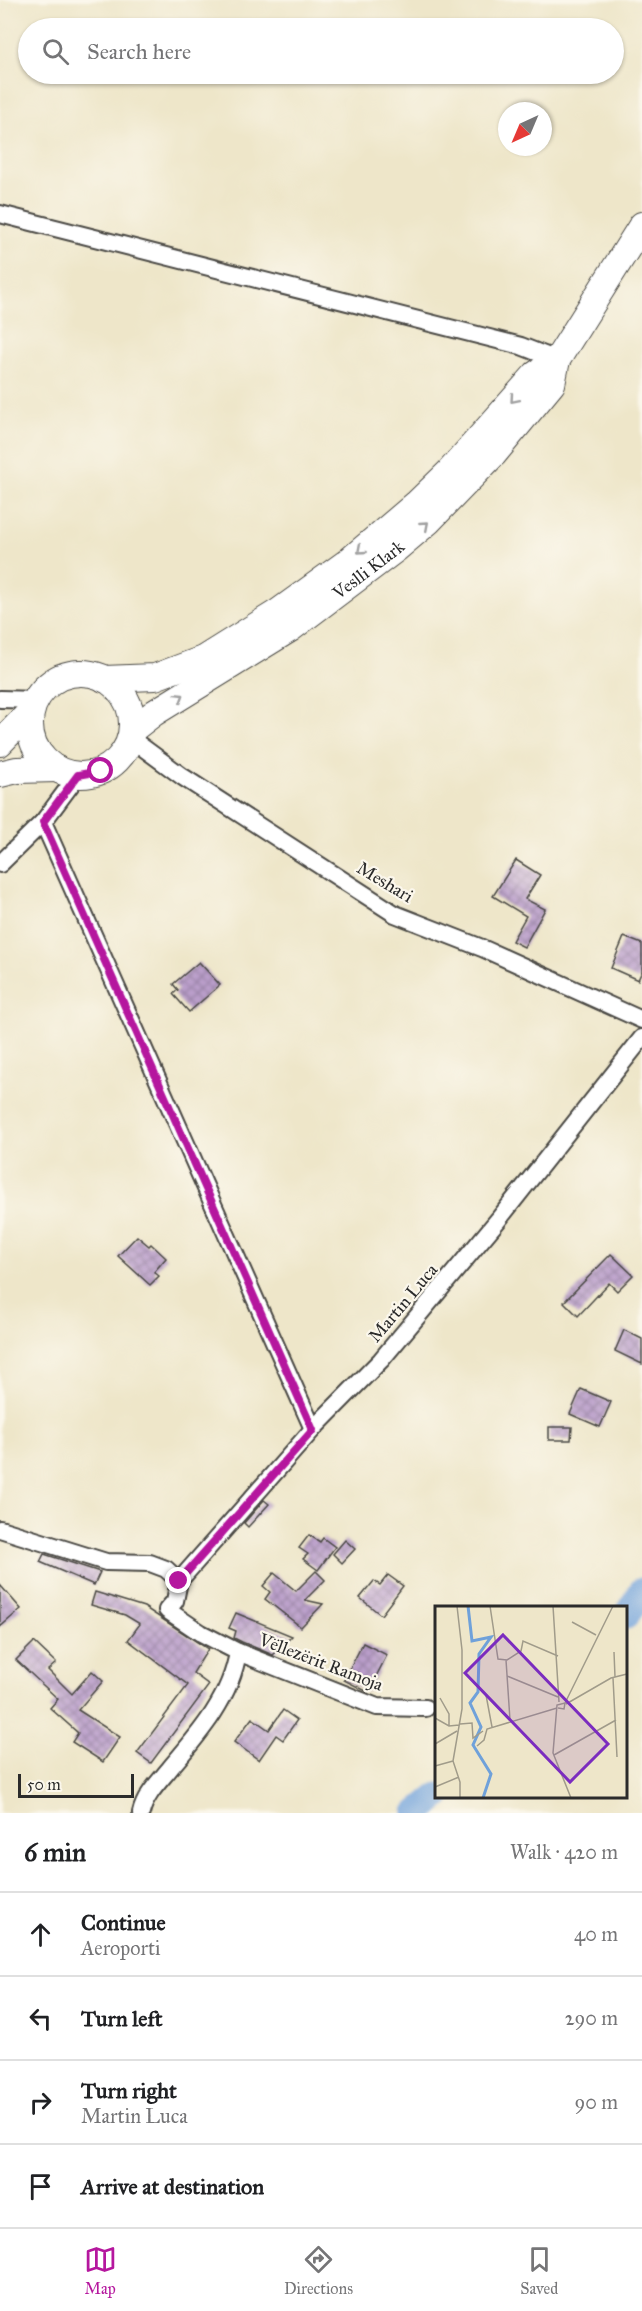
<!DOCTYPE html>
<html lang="en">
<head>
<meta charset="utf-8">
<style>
  :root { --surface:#fff; --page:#f6f6f6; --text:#202124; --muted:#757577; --line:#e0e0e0; --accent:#b5179e }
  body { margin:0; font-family:"IM FELL Great Primer",serif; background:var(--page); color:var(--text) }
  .compass { position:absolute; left:498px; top:102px; width:54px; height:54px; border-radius:50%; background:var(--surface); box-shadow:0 2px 4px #0004; rotate:224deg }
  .scale { position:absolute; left:18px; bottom:15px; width:116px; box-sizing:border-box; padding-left:6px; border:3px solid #2b2b2b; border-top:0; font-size:16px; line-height:21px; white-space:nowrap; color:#2b2b2b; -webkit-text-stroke:4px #fbf7ec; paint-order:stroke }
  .stop { position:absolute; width:18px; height:18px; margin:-14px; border:4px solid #b5179e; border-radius:50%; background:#fff }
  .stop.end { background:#b5179e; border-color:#fff; box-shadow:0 2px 6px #0008 }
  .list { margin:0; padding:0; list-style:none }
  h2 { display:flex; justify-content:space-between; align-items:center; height:78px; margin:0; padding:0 24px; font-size:26px }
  h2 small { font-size:20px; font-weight:400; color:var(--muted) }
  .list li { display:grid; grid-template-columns:39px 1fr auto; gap:18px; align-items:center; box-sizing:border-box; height:84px; padding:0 24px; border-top:2px solid var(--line) }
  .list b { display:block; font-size:22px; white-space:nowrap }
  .list p { margin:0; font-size:20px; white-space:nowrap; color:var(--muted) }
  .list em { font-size:20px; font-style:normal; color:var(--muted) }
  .icon { flex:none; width:33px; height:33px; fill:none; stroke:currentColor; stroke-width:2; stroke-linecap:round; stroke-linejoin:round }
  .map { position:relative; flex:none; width:642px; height:1813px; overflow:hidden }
  .search { position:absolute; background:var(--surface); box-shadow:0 2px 4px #0004; left:18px; right:18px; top:18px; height:66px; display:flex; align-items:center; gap:15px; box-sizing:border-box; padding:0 21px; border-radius:33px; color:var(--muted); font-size:22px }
  .sheet { height:414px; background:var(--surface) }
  nav { display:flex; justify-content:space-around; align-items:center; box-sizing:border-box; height:84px; border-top:2px solid var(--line); background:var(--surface); font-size:16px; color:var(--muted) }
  nav a { display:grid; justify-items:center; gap:3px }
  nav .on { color:var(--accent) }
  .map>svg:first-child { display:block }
</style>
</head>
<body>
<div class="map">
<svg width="642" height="1813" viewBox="0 0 642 1813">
  <defs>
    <pattern id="building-cross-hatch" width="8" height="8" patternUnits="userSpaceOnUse" patternTransform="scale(1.5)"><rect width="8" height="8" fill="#ba9eca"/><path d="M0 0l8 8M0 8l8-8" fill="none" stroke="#9781a4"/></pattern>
  </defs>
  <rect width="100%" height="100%" fill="#fbf7ec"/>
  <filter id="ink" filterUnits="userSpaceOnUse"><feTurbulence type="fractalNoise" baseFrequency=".0167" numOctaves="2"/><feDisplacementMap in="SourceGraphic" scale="12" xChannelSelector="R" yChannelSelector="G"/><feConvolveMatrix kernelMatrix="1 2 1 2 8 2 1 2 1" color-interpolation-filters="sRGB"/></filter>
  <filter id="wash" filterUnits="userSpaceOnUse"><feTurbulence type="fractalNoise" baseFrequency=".008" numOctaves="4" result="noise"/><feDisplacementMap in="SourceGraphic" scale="24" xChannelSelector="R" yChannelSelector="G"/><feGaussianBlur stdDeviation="1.35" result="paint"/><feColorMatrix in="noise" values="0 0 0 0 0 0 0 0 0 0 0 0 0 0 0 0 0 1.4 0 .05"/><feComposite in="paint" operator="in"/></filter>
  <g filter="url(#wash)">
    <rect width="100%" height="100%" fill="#eee6c9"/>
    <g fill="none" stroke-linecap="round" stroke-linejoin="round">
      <!-- river -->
      <g stroke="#6fa1da" stroke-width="27">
        <polyline points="626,1616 642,1591"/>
        <polyline points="417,1813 438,1796"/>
      </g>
    </g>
    <g id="blocks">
      <!-- building -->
      <g fill="url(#building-cross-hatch)">
        <polygon points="516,860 540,875 525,899 545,909 524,947 512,941 526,916 493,896"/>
        <polygon points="624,937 642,944 642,971 638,980 611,968"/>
        <polygon points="199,962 220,985 189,1012 173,994 178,990 173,984"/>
        <polygon points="137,1236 149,1246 151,1244 166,1258 154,1272 159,1276 150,1285 118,1256"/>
        <polygon points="611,1254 633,1275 617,1291 609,1283 578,1316 564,1302"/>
        <polygon points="624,1330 642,1339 642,1364 615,1351"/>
        <polygon points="581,1389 611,1402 600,1427 570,1414"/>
        <polygon points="549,1427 572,1427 571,1440 549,1440"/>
        <polygon points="264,1500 269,1504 248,1527 244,1523"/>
        <polygon points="309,1535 320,1542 323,1538 335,1547 318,1570 303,1559 308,1554 299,1548"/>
        <polygon points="345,1540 355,1549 342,1563 333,1554"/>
        <polygon points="44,1554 100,1572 94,1585 40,1562"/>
        <polygon points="316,1571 325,1580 305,1600 323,1604 301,1627 265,1599 270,1592 263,1586 274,1573 296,1591"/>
        <polygon points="388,1575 403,1586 381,1615 360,1598 374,1581 380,1585"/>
        <polygon points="0,1585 21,1609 0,1627"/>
        <polygon points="95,1592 144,1607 208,1649 193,1673 209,1685 151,1763 137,1753 188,1685 128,1640 140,1624 125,1615 91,1605"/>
        <polygon points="236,1613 292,1636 273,1655 242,1642 234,1638 236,1631 229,1628"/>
        <polygon points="34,1642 56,1663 48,1670 72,1694 92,1671 103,1681 78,1710 120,1737 103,1762 72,1742 78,1733 50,1708 58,1699 16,1660"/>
        <polygon points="363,1643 387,1655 368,1692 344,1680"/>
        <polygon points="283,1710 297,1720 283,1740 276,1735 259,1760 234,1742 252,1718 269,1730"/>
      </g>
    </g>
  </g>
  <g filter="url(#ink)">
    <use href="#blocks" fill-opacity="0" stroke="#484743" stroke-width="1.5"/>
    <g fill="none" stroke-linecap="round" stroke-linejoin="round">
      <!-- minor casing -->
      <g stroke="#484743" stroke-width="20">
        <g id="minor">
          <polyline points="0,214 521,346 557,360"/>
          <polyline points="0,699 36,700"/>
          <polyline points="130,738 183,777 395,914 482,948 642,1020"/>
          <polyline points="43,822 313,1429"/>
          <polyline points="0,864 43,822 78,775"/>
          <polyline points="0,1529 106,1562 150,1563 166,1569 179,1581"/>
          <polyline points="179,1581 313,1429 381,1360 498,1220 642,1038"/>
          <polyline points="238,1652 377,1707 426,1708"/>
          <path d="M 141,1813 C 145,1795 160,1781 171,1767 C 200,1733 231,1697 238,1652 L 201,1633 L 167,1610 L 175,1601 L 179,1581"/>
        </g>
      </g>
      <!-- primary casing -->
      <g stroke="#484743" stroke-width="28">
        <g id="primary">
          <circle cx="81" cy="724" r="51"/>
          <polyline points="104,679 155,677 203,659 278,612 350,560 416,504 449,472 536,374 557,360"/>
          <path id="s1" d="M 132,730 L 154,713 L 290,629 L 396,549 L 429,521 L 494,454 L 552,384 L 557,360 L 642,225"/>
          <polyline points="0,743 31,711"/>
          <polyline points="0,774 17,770 57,769"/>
        </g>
      </g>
      <!-- minor -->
      <use href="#minor" stroke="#fff" stroke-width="16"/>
      <!-- primary -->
      <use href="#primary" stroke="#fff" stroke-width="26"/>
    </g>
    <!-- one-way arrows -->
    <defs><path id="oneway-chevron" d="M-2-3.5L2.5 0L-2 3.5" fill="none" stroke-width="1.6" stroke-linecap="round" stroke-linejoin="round" transform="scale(1.5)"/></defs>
    <g stroke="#a0a0a0">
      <use href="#oneway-chevron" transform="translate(514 399) rotate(131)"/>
      <use href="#oneway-chevron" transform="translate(425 525) rotate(-41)"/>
      <use href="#oneway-chevron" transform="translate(361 550) rotate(139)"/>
      <use href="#oneway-chevron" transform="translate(180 697) rotate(-32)"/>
    </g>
  </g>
  <g fill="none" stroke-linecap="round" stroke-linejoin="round" filter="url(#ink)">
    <!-- route -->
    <polyline stroke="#b5179e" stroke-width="8" points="101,771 78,775 43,822 313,1430 179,1581"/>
  </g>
  <g text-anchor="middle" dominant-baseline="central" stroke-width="4.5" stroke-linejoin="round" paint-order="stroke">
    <!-- street labels -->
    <g font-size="18" fill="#2b2b2b" stroke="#fbf7ec">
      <text stroke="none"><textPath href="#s1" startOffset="286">Veslli Klark</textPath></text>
      <text transform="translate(385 882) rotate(31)">Meshari</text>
      <text transform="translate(403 1303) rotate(-50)">Martin Luca</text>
      <text transform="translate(321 1662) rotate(21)">Vëllezërit Ramoja</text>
    </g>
  </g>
  <!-- overview -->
  <g transform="translate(435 1606)">
    <rect width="192" height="192" fill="#eee6c9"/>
    <path fill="none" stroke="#6fa1da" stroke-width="3" d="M 33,0 L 37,35 L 56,31 L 44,48 L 43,86 L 35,97 L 46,121 L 38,139 L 56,168 L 48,192"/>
    <path fill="none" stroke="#a09b8a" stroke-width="1.5" d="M 22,0 L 27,44 L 27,103 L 18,155 L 25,176 L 25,192M 55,0 L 63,53 L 72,54 L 86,45 L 88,35 L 123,50M 118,0 L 124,96M 137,16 L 161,29M 179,46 L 180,71M 71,54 L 75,114M 72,70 L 123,91M 178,72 L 182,151M 51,89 L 57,121M 5,92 L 14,108 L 14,120M 130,97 L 178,0M 131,98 L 176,72 L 192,68M 123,102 L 129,103 L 130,97 L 122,99 L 118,147 L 136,192M 0,112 L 14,120 L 24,119M 25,118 L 37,117 L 38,132 L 48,125M 0,138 L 22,125M 42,140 L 49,134 L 52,123 L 122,102M 119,149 L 181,114M 0,160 L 18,155M 0,181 L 24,171"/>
    <path fill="#7b2cbf" fill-opacity="0.15" stroke="#7b2cbf" stroke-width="3" d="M 68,29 L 173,138 L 135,176 L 30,67 Z"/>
    <rect width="192" height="192" fill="none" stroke="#2b2b2b" stroke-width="3"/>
  </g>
</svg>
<svg class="compass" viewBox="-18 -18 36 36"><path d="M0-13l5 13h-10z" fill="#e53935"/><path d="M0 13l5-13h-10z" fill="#757577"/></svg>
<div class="scale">50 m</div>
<div class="stop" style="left:101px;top:771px"></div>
<div class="stop end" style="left:179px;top:1581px"></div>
<div class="search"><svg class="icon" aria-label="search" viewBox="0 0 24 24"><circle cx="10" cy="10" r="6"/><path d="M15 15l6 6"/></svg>Search here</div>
</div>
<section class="sheet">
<h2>6 min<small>Walk · 420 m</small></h2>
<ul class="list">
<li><svg class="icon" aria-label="ahead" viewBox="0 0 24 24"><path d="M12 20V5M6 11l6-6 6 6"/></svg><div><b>Continue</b><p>Aeroporti</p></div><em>40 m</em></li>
<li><svg class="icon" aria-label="left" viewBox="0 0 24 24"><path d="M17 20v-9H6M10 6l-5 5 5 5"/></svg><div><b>Turn left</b></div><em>290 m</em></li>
<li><svg class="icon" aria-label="right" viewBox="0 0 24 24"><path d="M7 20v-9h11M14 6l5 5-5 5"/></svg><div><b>Turn right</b><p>Martin Luca</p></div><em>90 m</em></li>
<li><svg class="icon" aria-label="arrive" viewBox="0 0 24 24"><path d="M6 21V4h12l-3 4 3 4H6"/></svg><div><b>Arrive at destination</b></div></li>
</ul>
</section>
<nav>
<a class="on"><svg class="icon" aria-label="map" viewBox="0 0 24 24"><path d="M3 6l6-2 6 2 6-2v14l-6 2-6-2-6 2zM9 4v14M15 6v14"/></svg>Map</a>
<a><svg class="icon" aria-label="directions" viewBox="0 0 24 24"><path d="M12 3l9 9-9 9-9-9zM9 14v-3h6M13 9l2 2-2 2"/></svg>Directions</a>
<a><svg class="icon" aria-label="saved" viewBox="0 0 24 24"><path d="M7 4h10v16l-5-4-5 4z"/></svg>Saved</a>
</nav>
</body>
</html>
